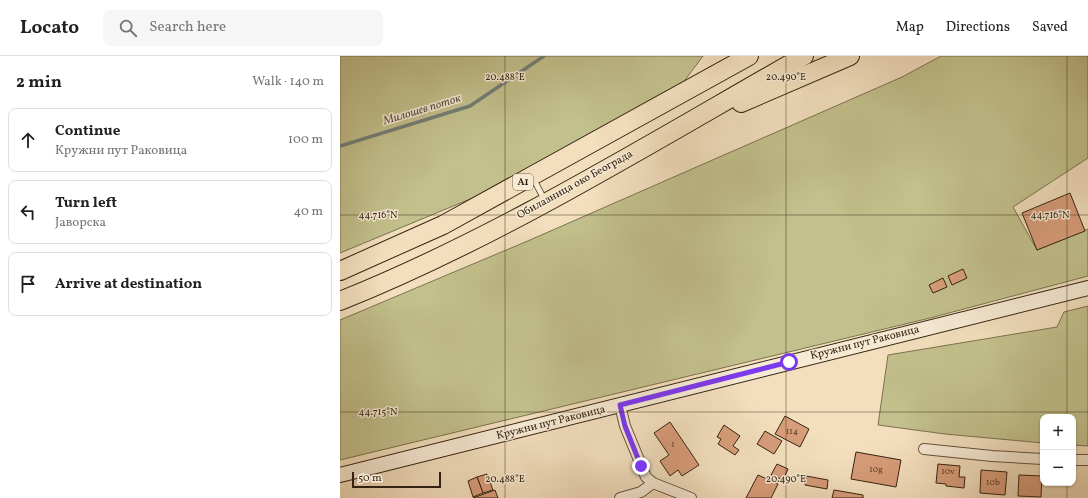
<!DOCTYPE html>
<html lang="en">
<head>
<meta charset="utf-8">
<style>
  :root { --surface:#fff; --page:#f6f6f6; --text:#202124; --muted:#757577; --line:#e0e0e0 }
  body { margin:0; font-family:Vollkorn,serif; background:var(--page); color:var(--text) }
  .controls { position:absolute; right:12px; bottom:12px; display:grid; overflow:hidden; border-radius:8px; box-shadow:0 1px 3px #0004 }
  .controls button { width:36px; height:36px; display:grid; place-items:center; padding:0; border:0; border-bottom:1px solid var(--line); background:var(--surface); color:var(--text); font:20px sans-serif }
  .scale { position:absolute; left:12px; bottom:10px; width:89px; box-sizing:border-box; padding-left:4px; border:2px solid #342312; border-top:0; font-size:11px; line-height:14px; white-space:nowrap; color:#342312; -webkit-text-stroke:3px #f7ead5; paint-order:stroke }
  .stop { position:absolute; width:12px; height:12px; margin:-9px; border:3px solid #7c3aed; border-radius:50%; background:#fff }
  .stop.end { background:#7c3aed; border-color:#fff; box-shadow:0 1px 4px #0008 }
  .list { margin:0; padding:0; list-style:none }
  h2 { display:flex; justify-content:space-between; align-items:center; height:52px; margin:0; padding:0 16px; font-size:17px }
  h2 small { font-size:13px; font-weight:400; color:var(--muted) }
  .list li { display:grid; grid-template-columns:26px 1fr auto; gap:12px; align-items:center; box-sizing:border-box; height:64px; margin:0 8px 8px; padding:0 8px; border:1px solid var(--line); border-radius:8px }
  .list b { display:block; font-size:15px; white-space:nowrap }
  .list p { margin:0; font-size:13px; white-space:nowrap; color:var(--muted) }
  .list em { font-size:13px; font-style:normal; color:var(--muted) }
  .icon { flex:none; width:22px; height:22px; fill:none; stroke:currentColor; stroke-width:2; stroke-linecap:round; stroke-linejoin:round }
  .map { position:relative; flex:none; width:748px; height:442px; overflow:hidden }
  header { display:flex; align-items:center; gap:24px; box-sizing:border-box; height:56px; padding:0 20px; background:var(--surface); border-bottom:1px solid var(--line) }
  header strong { font-size:19px }
  nav { display:flex; gap:22px; margin-inline-start:auto; font-size:14px }
  .search { width:280px; height:36px; background:var(--page); display:flex; align-items:center; gap:10px; box-sizing:border-box; padding:0 14px; border-radius:8px; color:var(--muted); font-size:15px }
  main { display:flex }
  aside { flex:1; background:var(--surface) }
  .map>svg:first-child { display:block }
</style>
</head>
<body>
<header>
<strong>Locato</strong>
<div class="search"><svg class="icon" aria-label="search" viewBox="0 0 24 24"><circle cx="10" cy="10" r="6"/><path d="M15 15l6 6"/></svg>Search here</div>
<nav><a>Map</a><a>Directions</a><a>Saved</a></nav>
</header>
<main>
<aside>
<h2>2 min<small>Walk · 140 m</small></h2>
<ul class="list">
<li><svg class="icon" aria-label="ahead" viewBox="0 0 24 24"><path d="M12 20V5M6 11l6-6 6 6"/></svg><div><b>Continue</b><p>Кружни пут Раковица</p></div><em>100 m</em></li>
<li><svg class="icon" aria-label="left" viewBox="0 0 24 24"><path d="M17 20v-9H6M10 6l-5 5 5 5"/></svg><div><b>Turn left</b><p>Јаворска</p></div><em>40 m</em></li>
<li><svg class="icon" aria-label="arrive" viewBox="0 0 24 24"><path d="M6 21V4h12l-3 4 3 4H6"/></svg><div><b>Arrive at destination</b></div></li>
</ul>
</aside>
<div class="map">
<svg width="748" height="442" viewBox="0 0 748 442">
  <rect width="100%" height="100%" fill="#f3dfbe"/>
  <filter id="stains"><feTurbulence type="fractalNoise" baseFrequency=".005" numOctaves="4"/><feColorMatrix values="0 0 0 0 .2 0 0 0 0 .09 0 0 0 0 .02 0 0 0 .5 -.17"/></filter>
  <radialGradient id="worn" r=".72"><stop offset=".6" stop-color="#630" stop-opacity="0"/><stop offset="1" stop-color="#630" stop-opacity=".3"/></radialGradient>
  <!-- green -->
  <g fill="#c2c08c" stroke="#7b724f">
    <polygon points="0,0 363,0 324,52 241,97 0,197"/>
    <polygon points="601,0 748,0 748,102 673,151 697,194 748,173 748,220 590,262 0,404 0,264 190,184 562,21"/>
    <polygon points="748,250 748,390 733,389 733,361 703,361 703,387 605,378 538,369 548,299 717,271 724,256"/>
  </g>
  <g fill="none" stroke-linecap="round" stroke-linejoin="round">
    <!-- stream -->
    <polyline stroke="#747e76" stroke-width="3.5" points="0,90 130,50 204,0"/>
  </g>
  <!-- building -->
  <g fill="#d89d7a" stroke="#342312">
    <polygon points="730,137 745,175 697,194 682,157"/>
    <polygon points="623,213 627,222 612,229 608,220"/>
    <polygon points="603,222 607,231 593,237 589,229"/>
    <polygon points="445,360 469,373 460,391 435,378"/>
    <polygon points="330,366 359,409 342,420 338,414 330,420 320,405 329,399 314,377"/>
    <polygon points="384,369 400,380 393,390 399,394 395,399 378,388 381,383 377,381"/>
    <polygon points="425,375 442,385 434,398 417,388"/>
    <polygon points="516,396 561,404 556,431 511,423"/>
    <polygon points="437,408 448,413 443,424 431,419"/>
    <polygon points="598,408 620,410 619,421 625,421 624,432 606,430 606,428 596,427"/>
    <polygon points="641,414 667,416 665,439 640,437"/>
    <polygon points="147,418 153,434 143,437 137,421"/>
    <polygon points="418,419 438,428 431,442 406,442"/>
    <polygon points="679,419 702,420 701,441 678,440"/>
    <polygon points="466,420 488,424 487,433 465,429"/>
    <polygon points="137,421 143,437 133,441 128,425"/>
    <polygon points="155,434 158,442 133,442"/>
    <polygon points="494,434 523,439 523,442 492,442"/>
  </g>
  <g fill="none" stroke-linecap="round" stroke-linejoin="round">
    <!-- lane casing -->
    <g stroke="#64523d" stroke-width="7">
      <polyline id="lane" points="193,122 204,143"/>
    </g>
    <!-- street casing -->
    <g stroke="#64523d" stroke-width="12">
      <g id="street">
        <polyline points="280,349 285,370 306,421 313,427 351,442"/>
        <polyline points="584,393 652,400 703,403"/>
        <polyline points="733,404 748,404"/>
        <polyline points="280,442 301,436 313,427"/>
      </g>
    </g>
    <!-- secondary casing -->
    <g stroke="#342312" stroke-width="16">
      <polyline id="secondary" points="0,419 748,232"/>
    </g>
    <!-- highway casing -->
    <g stroke="#342312" stroke-width="20">
      <g id="highway">
        <polyline points="401,47 510,0"/>
        <polyline points="0,215 103,169 409,0"/>
        <path d="M 0,245 C 160,181 314,85 464,0"/>
      </g>
    </g>
    <!-- lane -->
    <use href="#lane" stroke="#f7ead5" stroke-width="5"/>
    <!-- street -->
    <use href="#street" stroke="#f7ead5" stroke-width="10"/>
    <!-- secondary -->
    <use href="#secondary" stroke="#f7ead5" stroke-width="14"/>
    <!-- highway -->
    <use href="#highway" stroke="#f3dfbe" stroke-width="18"/>
  </g>
  <g fill="none" stroke-linecap="round" stroke-linejoin="round">
    <!-- route -->
    <polyline stroke="#7c3aed" stroke-width="5" points="301,410 285,370 280,349 449,306"/>
  </g>
  <!-- ticks -->
  <path fill="none" stroke="#342312" stroke-width="1" stroke-opacity="0.45" d="M 165,0 L 165,442M 446,0 L 446,442M 727,0 L 727,361M 0,159 L 748,159M 0,356 L 748,356M 727,427 L 727,442"/>
  <g text-anchor="middle" dominant-baseline="central" stroke-width="3" stroke-linejoin="round" paint-order="stroke">
    <!-- number labels -->
    <g font-size="9" fill="#5d422c">
      <text x="452" y="375">114</text>
      <text x="333" y="388">1</text>
      <text x="536" y="413">10g</text>
      <text x="608" y="415">10v</text>
      <text x="653" y="426">10b</text>
    </g>
    <!-- shield labels -->
    <rect fill="#f7ead5" stroke="#6e5f4c" stroke-width="1" x="173" y="118" width="20" height="16" rx="3"/>
    <g font-size="10" font-weight="bold" fill="#342312">
      <text x="183" y="126">A1</text>
    </g>
    <!-- street labels -->
    <g font-size="11" fill="#342312" stroke="#f7ead5">
      <text transform="translate(235 129) rotate(-29)">Обилазница око Београда</text>
      <text transform="translate(525 287) rotate(-14)">Кружни пут Раковица</text>
      <text transform="translate(211 367) rotate(-14)">Кружни пут Раковица</text>
    </g>
    <!-- water labels -->
    <g font-size="12" font-style="italic" fill="#545144" stroke="#f7ead5">
      <text transform="translate(82 54) rotate(-17)">Милошев поток</text>
    </g>
  </g>
  <g font-size="10" text-anchor="middle" fill="#342312" stroke="#f7ead5" stroke-width="3" stroke-linejoin="round" paint-order="stroke">
    <text x="165" y="24">20.488°E</text>
    <text x="446" y="24">20.490°E</text>
    <text x="38" y="162">44.716°N</text>
    <text x="710" y="162">44.716°N</text>
    <text x="38" y="359">44.715°N</text>
    <text x="165" y="426">20.488°E</text>
    <text x="446" y="426">20.490°E</text>
  </g>
  <rect width="100%" height="100%" filter="url(#stains)"/>
  <rect width="100%" height="100%" fill="url(#worn)"/>
</svg>
<div class="controls">
<button>+</button>
<button>−</button>
</div>
<div class="scale">50 m</div>
<div class="stop" style="left:449px;top:306px"></div>
<div class="stop end" style="left:301px;top:410px"></div>
</div>
</main>
</body>
</html>
